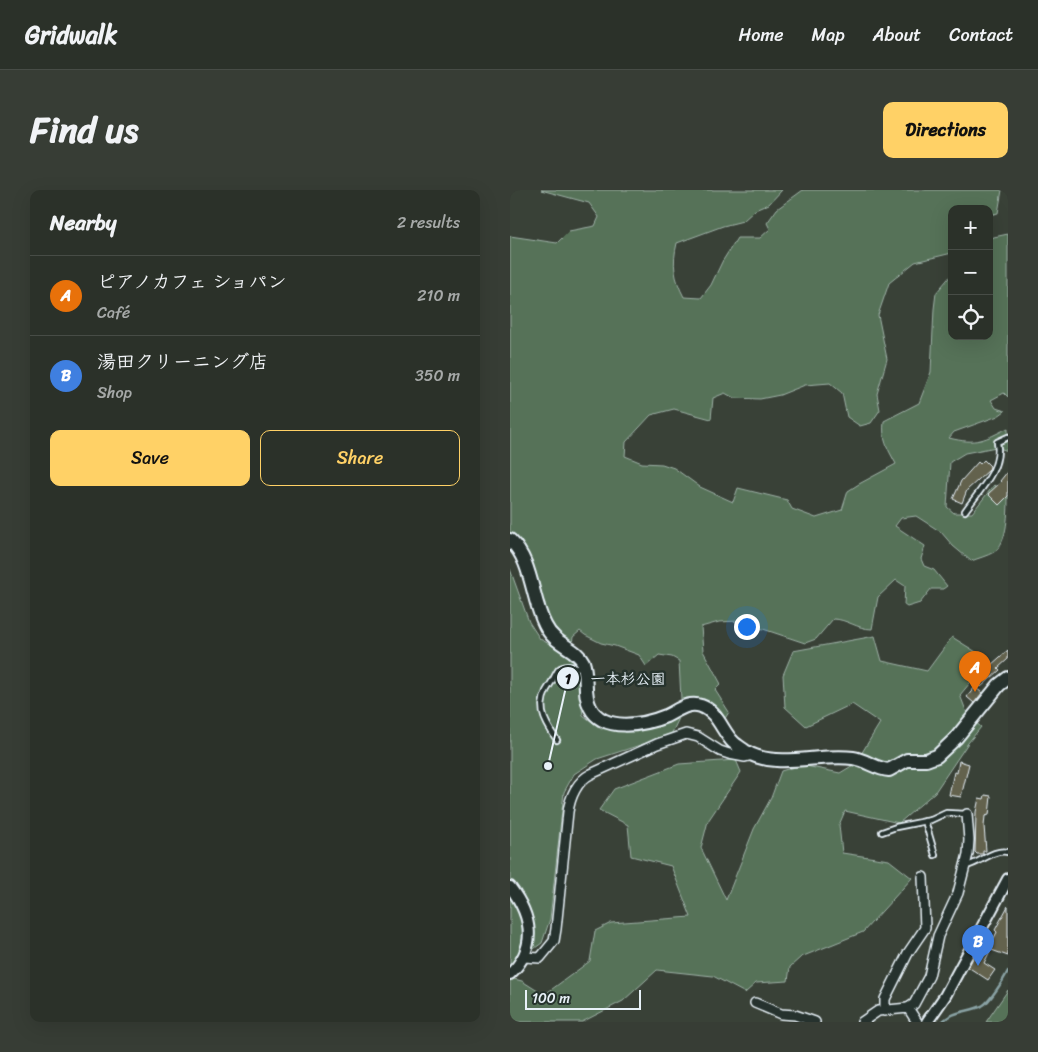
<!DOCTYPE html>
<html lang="en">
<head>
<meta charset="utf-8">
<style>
  :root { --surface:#2b3129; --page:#373d35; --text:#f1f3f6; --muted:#a6a9a8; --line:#474c46; --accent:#ffd166 }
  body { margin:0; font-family:Sriracha,"Klee One",sans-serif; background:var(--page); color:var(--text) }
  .controls { position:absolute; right:15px; top:15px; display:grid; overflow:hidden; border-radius:10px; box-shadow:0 5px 20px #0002 }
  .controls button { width:45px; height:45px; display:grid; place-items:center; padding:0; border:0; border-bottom:1px solid var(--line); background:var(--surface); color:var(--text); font:25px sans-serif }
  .scale { position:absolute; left:15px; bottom:12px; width:116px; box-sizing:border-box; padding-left:5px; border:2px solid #e8f1f8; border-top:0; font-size:14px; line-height:18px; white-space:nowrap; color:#e8f1f8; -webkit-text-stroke:4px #26332d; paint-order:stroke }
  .you { position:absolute; left:236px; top:436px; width:18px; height:18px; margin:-12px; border:4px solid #fff; border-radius:50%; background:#1a73e8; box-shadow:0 0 0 8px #1a73e833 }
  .badge { display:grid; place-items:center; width:32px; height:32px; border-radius:50%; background:var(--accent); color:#fff; font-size:16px; font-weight:700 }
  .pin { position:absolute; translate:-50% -41px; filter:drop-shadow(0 1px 2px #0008) }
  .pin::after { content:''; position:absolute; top:26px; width:18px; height:15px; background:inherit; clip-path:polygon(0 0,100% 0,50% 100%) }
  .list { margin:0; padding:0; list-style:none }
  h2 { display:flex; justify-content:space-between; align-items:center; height:65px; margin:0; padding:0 20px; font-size:21px }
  h2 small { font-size:16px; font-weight:400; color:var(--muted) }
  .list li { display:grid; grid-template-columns:32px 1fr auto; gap:15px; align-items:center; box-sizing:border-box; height:80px; padding:0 20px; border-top:1px solid var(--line) }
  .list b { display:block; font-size:19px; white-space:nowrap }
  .list p { margin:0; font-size:16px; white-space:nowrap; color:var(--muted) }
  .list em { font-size:16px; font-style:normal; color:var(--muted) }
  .actions { display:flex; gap:10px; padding:15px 20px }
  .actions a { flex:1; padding:11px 0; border:1px solid var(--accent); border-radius:10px; text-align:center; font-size:18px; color:var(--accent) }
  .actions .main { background:var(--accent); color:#111 }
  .icon { flex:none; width:28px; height:28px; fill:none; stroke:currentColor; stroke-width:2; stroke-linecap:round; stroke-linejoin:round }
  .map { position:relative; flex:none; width:498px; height:832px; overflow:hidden; border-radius:10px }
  header { display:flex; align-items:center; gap:30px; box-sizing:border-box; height:70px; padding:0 25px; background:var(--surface); border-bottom:1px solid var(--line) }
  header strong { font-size:24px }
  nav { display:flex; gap:28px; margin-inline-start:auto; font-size:18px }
  .intro { display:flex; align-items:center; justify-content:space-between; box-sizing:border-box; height:120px; padding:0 30px }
  h1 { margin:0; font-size:35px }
  .button { padding:12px 22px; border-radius:10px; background:var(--accent); color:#111; font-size:18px; font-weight:700 }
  main { display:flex; gap:30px; padding:0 30px }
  aside { flex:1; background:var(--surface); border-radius:10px; box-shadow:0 5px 20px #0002 }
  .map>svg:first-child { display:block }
</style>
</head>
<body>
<header>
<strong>Gridwalk</strong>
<nav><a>Home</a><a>Map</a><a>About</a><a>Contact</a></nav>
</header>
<div class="intro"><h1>Find us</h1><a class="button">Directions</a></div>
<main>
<aside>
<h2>Nearby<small>2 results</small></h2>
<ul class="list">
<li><span class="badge" style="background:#e8710a">A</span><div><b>ピアノカフェ ショパン</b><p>Café</p></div><em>210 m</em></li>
<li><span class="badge" style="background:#3f7fe0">B</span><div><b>湯田クリーニング店</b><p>Shop</p></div><em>350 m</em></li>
</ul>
<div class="actions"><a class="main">Save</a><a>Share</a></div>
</aside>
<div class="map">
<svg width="498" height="832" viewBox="0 0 498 832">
  <rect width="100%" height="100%" fill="#394137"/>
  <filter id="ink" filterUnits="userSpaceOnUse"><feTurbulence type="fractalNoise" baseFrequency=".02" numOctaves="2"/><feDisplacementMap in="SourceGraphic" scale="10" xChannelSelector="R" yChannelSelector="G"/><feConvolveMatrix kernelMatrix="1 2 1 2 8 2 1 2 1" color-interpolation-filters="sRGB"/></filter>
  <g filter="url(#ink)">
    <!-- green -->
    <g fill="#567258" stroke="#9fb2a8">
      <path d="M 31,0 L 272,0 L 259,14 L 245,20 L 233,31 L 213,36 L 167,53 C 162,74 164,88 174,107 L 191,108 L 201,95 L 212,72 L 227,48 L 250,48 L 260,39 L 257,33 L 267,19 L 293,0 L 492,0 L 488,23 L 479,25 L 479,19 L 442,19 L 442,63 L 405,72 L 379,93 L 368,125 L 377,169 L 367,204 L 370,220 L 361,233 L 350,236 L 337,227 L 332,203 L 320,193 L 295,195 L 270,205 L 250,209 L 224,208 L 215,203 L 203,208 L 201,229 L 164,219 L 141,225 L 116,252 L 115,266 L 132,273 L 152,274 L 164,278 L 190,297 L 223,312 L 228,298 L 277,310 L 282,319 L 306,328 L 332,320 L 338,301 L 349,294 L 386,274 C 377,257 372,251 374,231 L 409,213 L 421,182 L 424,119 L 426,103 L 442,84 L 442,146 L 479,146 L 479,48 L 498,44 L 498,207 L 494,203 L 481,210 L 486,218 L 495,221 L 488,226 L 444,242 L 439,248 C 467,255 474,250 498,238 L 498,261 L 486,257 L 455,263 L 440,272 L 437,317 L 444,323 L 462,323 L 484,295 L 498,305 C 498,320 498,353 484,362 C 477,366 469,368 461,371 L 443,356 L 431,342 L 406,326 L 391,328 L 385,336 L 415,356 L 411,369 L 414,376 L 424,380 L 437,396 L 433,399 L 421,399 L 410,413 L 397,417 L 394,415 L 395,396 L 386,390 L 368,407 L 362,439 C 347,439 337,429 323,429 L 306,449 L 295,453 L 229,431 L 209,432 L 191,437 L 193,461 L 211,494 L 205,500 L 219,522 L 214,530 L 196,511 L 171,509 L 169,471 L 162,467 L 149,465 L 136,476 L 129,465 L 105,456 L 91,453 L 75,445 L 70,441 L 63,447 L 62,455 L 35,431 L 35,413 L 0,354 L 0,46 L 47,53 L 59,41 L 85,36 L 89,27 L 79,13 Z"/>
      <polygon points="0,379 19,432 30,449 60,465 66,478 73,525 91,539 170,526 161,545 87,569 64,584 54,602 40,729 32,753 0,776"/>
      <polygon points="365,446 372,471 417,481 442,447 479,470 450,505 458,526 471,537 458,553 425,602 389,633 335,621 329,635 332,663 379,670 402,688 353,742 291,767 280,777 278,791 246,793 235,803 203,786 147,780 113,811 72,832 0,832 0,788 12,791 34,805 80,771 85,741 101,733 181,727 161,676 121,666 118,635 89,620 104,599 169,574 226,570 231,582 198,631 191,658 216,710 244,639 261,608 271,581 291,575 330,583 345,574 370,533 342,514 296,536 275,517 273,485 283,461"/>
      <polygon points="498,800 498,832 476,832"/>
    </g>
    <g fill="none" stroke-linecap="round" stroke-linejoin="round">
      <!-- stream -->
      <path stroke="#89a2a4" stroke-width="2.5" d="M 432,832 C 442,821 459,822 472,816 C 480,812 494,789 498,781"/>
    </g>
    <!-- building -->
    <g fill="#64624e" stroke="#e8f1f8">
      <polygon points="474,270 480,276 479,280 457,300 452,313 443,309 451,291 468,272 470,274"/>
      <polygon points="498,281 498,306 489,315 478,304 491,292 490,291"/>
      <polygon points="498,460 498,469 488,478 490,480 471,497 466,489 475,484 474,482 482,477 481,475"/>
      <polygon points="465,497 472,503 464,513 457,507"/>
      <polygon points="449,571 459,574 451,607 439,605 444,582 447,583"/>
      <polygon points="475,605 481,606 479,625 475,626 474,636 476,661 473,661 473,664 467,664 465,662 466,622 469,608 474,609"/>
      <polygon points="498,716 498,766 476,758 479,751 482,752 487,742 485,740"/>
      <polygon points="470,756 480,761 474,773 485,780 478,790 458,777"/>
    </g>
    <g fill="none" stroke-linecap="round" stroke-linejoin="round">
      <!-- service casing -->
      <g stroke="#e8f1f8" stroke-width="8">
        <g id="service">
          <path d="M 455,321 C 469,301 493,278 487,252 L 498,247"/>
          <path d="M 47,550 C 33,530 25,515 41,493 C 44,489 46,482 49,479 C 55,474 66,477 73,478"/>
          <polyline points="415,631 425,665"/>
          <polyline points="372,642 386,637 421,630 436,623 457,624"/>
          <path d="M 456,676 C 471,673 482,659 498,662"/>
        </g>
      </g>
      <!-- minor casing -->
      <g stroke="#e8f1f8" stroke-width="12">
        <g id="minor">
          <path d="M 14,767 L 30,768 L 44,751 L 46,739 L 58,622 C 60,607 67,591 81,584 L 147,554 L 176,544 L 188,547 L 210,561 L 219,564 L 235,567 L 243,565"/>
          <polyline points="245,813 271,824 285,825 305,832"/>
          <polyline points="398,818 404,814 419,786 428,746 448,703 458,664 459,650 457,624"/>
          <polyline points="375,821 375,809 398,763 415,738 413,687"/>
          <polyline points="352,832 368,821 398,818 407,832"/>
        </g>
      </g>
      <!-- tertiary casing -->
      <g stroke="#e8f1f8" stroke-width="14">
        <g id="tertiary">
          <path d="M 0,697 C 22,726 28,757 0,784"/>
          <polyline points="417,832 435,806 498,689"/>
        </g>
      </g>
      <!-- secondary casing -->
      <g stroke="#e8f1f8" stroke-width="16">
        <path id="secondary" d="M 0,350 C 23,372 21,408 35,435 C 45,456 66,457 73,472 C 78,486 73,504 80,517 C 93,543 134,535 156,526 C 167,521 178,511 191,516 C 207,521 212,541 223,552 C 226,555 231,558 235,561 C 265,580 310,563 343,568 C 356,570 366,579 379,580 L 397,570 L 416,570 L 427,566 L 446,548 L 489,495 L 498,488"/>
      </g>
      <!-- service -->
      <use href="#service" stroke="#26332d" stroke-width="4.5"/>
      <!-- minor -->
      <use href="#minor" stroke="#26332d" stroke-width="9"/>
      <!-- tertiary -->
      <use href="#tertiary" stroke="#26332d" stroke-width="10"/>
      <!-- secondary -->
      <use href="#secondary" stroke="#26332d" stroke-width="12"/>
    </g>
  </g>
  <!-- callouts -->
  <path fill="none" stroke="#e8f1f8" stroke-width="2" d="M38 576L58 488"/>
  <g fill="#e8f1f8" stroke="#26332d" stroke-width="2">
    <circle cx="38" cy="576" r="5"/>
    <circle cx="58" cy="488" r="12"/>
  </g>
  <g font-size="15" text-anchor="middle" font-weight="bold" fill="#111">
    <text x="58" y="494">1</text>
  </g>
  <g font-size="15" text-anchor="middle" font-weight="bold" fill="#e8f1f8" stroke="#26332d" stroke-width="5" stroke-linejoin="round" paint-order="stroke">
    <text x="118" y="494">一本杉公園</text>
  </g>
</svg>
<div class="controls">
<button>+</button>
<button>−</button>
<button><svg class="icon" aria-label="locate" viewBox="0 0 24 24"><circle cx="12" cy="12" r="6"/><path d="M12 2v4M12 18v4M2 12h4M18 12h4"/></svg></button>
</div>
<div class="scale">100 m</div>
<div class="you"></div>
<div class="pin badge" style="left:465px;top:502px;background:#e8710a">A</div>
<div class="pin badge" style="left:468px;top:776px;background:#3f7fe0">B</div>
</div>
</main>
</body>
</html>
